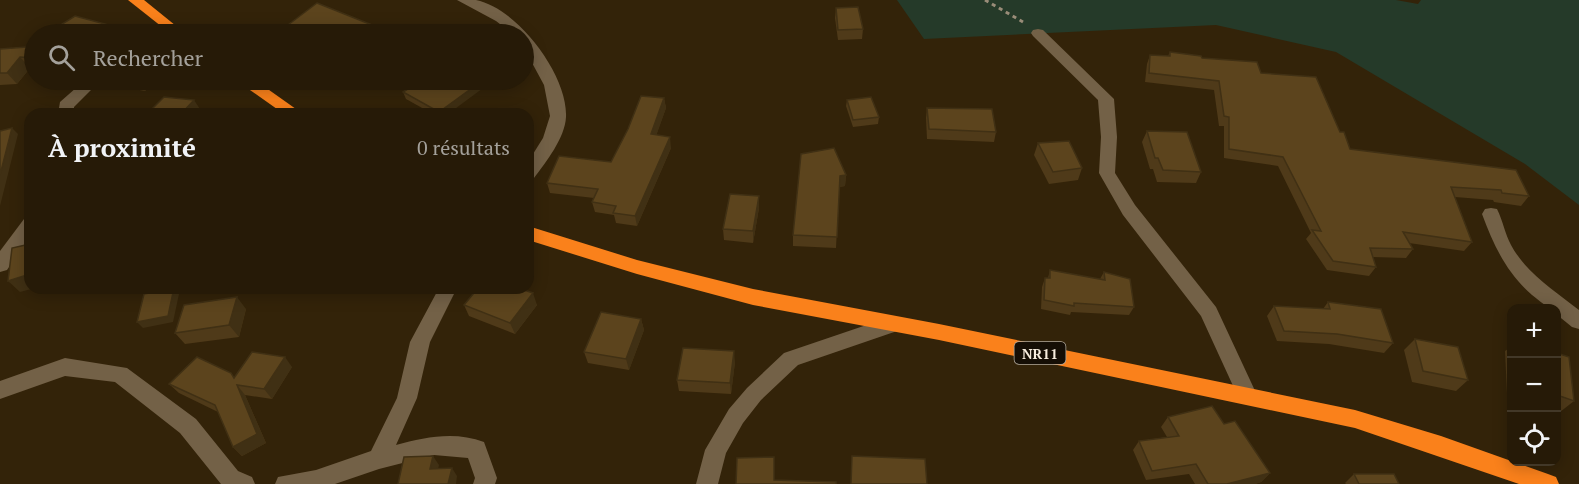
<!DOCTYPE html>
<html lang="fr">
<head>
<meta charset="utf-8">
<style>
  :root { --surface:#261a07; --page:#322715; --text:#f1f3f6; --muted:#a4a19b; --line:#423828 }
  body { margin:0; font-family:"PT Serif",serif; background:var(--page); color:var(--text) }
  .controls { position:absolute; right:18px; bottom:18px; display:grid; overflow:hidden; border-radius:12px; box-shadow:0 3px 15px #0003 }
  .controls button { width:54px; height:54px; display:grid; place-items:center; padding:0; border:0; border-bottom:2px solid var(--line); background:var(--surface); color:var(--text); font:30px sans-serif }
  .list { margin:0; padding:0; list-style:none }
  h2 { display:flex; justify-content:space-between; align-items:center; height:78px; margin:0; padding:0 24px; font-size:26px }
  h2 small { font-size:20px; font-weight:400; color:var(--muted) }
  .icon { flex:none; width:33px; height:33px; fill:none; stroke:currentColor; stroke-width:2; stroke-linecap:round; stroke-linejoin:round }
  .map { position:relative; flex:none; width:1579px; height:484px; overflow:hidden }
  .search { position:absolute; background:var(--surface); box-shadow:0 3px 15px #0003; left:24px; top:24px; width:510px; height:66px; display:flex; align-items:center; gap:15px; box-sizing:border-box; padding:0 21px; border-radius:33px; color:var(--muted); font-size:22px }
  .panel { position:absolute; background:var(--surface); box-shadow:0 3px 15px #0003; left:24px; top:108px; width:510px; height:186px; border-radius:18px }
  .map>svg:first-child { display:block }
</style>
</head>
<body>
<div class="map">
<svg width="1579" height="484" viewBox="0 0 1579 484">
  <rect width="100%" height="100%" fill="#332309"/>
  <!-- green -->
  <polygon fill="#253a29" points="897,0 1396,0 1418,4 1421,0 1579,0 1579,205 1525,164 1336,52 1216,25 924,39"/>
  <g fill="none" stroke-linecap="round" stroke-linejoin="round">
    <!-- path -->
    <polyline stroke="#998c78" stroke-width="3" stroke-dasharray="4 4" stroke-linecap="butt" points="985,0 1023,22"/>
    <!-- street -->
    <g fill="#736147" fill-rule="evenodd">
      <path d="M 457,0 C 463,0 470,0 476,0 C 517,8 568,75 566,117 C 565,138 546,162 534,178 L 528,180 L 528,162 L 543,138 L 550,116 L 544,85 L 524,48 L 524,34 L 513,34 L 496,21 Z"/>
      <path d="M 171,25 L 178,29 C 173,36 163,35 155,34 Z"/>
      <polygon points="1038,29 1043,30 1114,99 1117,137 1115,173 1135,205 1216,307 1257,395 1254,401 1247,404 1240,401 1201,316 1123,215 1099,173 1101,137 1098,100 1033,36 1031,33 1033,30"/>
      <polygon points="85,80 101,80 74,107 74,114 58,114 60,102"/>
      <path d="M 1491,208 L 1497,209 C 1503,221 1505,234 1511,245 C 1526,273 1555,291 1579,310 L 1579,329 L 1572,327 L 1556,314 L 1556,308 C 1546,308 1540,301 1532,295 C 1506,272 1494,246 1482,214 L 1485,209 Z"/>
      <polygon points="30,217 30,237 7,270 0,272 0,251 24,219"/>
      <path d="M 439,288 L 457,288 L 430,342 L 417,398 L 396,445 C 425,437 455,431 484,442 L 497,478 L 495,484 L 473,484 L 475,478 L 468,458 L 434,455 L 379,469 L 335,484 L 275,484 L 278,477 L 316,470 L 371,451 L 397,398 L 410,342 Z"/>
      <polygon points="893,316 900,318 903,324 900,330 798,365 761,400 743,423 726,453 718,484 696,484 705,450 729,409 747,388 784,353"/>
      <polygon points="65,358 127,368 196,419 238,471 252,477 255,484 221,484 180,433 115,382 65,376 0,399 0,381"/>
    </g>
    <!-- highway -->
    <g fill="#fa811b" fill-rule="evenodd">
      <polygon points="128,0 144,0 186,34 171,34"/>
      <polygon points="238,80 255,80 303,114 284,114 240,83"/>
      <polygon points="528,226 637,260 753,289 939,324 1355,410 1441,436 1548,474 1556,477 1559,484 1519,484 1355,428 939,340 753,305 637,274 528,240"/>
    </g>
  </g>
  <!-- wall -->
  <g fill="#4f3a19">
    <polygon points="317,3 376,34 276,34"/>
    <polygon points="836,8 863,29 862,39 838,40 835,18"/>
    <polygon points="34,42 34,69 30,68 17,84 0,85 0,49 27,47"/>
    <polygon points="1170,52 1202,58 1261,73 1340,132 1350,149 1529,196 1521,206 1494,202 1493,200 1455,197 1472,242 1464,251 1409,243 1413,249 1406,258 1373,257 1376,267 1369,276 1327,270 1306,239 1311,233 1278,166 1224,158 1224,126 1219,126 1214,90 1145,82 1147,64 1150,55 1168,56"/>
    <polygon points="99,80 158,80 145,91 102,83"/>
    <polygon points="403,92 448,114 433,114 406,99"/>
    <polygon points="664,98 666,108 656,135 671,148 637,226 616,223 614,215 595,212 592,202 594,198 550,193 547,183 611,162"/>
    <polygon points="847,100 879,117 878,124 853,127 846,106"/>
    <polygon points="927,108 996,132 994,142 927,139 926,118"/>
    <polygon points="1147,131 1201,172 1196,183 1157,182 1153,169 1150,169 1142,142"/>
    <polygon points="1038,143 1082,168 1078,180 1049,184 1034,155"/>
    <polygon points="846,175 845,186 839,187 836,248 793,246 793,235"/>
    <polygon points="759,208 753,243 724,240 723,229"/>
    <polygon points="1050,270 1100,279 1104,272 1134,307 1129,315 1071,312 1070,315 1041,309 1042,287 1045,278 1048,278"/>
    <polygon points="521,289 537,305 515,334 469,316 464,305"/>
    <polygon points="1328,302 1393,343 1384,353 1329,344 1277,341 1267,316 1274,306 1323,309"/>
    <polygon points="246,309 239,337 185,344 175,333"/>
    <polygon points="641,319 644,330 629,370 588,363 584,352"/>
    <polygon points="1415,339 1468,380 1456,391 1412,382 1404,350"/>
    <polygon points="1512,346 1512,395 1507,394 1505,351"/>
    <polygon points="1557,353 1574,401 1560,412 1557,411"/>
    <polygon points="735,362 731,394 679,391 677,380"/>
    <polygon points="292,367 272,399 245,395 266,443 242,456 233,447 218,412 179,393 169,384 235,377"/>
    <polygon points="1168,417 1224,424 1270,473 1261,482 1255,484 1195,484 1189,474 1146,480 1133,450 1139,441 1167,437 1161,427"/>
    <polygon points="1354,474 1399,484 1346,484 1345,483"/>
  </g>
  <!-- shaded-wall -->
  <g fill="#403014">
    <polygon points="105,24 112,34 89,34"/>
    <polygon points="372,25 376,34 358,34"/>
    <polygon points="20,57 30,68 17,84 7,73"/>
    <polygon points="137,80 158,80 145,91"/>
    <polygon points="483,80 494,80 448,114 440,114 439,112"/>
    <polygon points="664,98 666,108 653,145 651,134"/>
    <polygon points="194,100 202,112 200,114 181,114"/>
    <polygon points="12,128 18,134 0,206 0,175"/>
    <polygon points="670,137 671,148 637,226 635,216"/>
    <polygon points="846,175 845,186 839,187 840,176"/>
    <polygon points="759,196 759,208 753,243 753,231"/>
    <polygon points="30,274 30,288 35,288 20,292 8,281"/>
    <polygon points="174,288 179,294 173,322 143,328 137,322"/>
    <polygon points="533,293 537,305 515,334 510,323"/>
    <polygon points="237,297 246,309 239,337 229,325"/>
    <polygon points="641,319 644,330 629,370 626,359"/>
    <polygon points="734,351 735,362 731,394 730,383"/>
    <polygon points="285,357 292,367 272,399 264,389"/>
    <polygon points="237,385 245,395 266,443 242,456 233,447"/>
    <polygon points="433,456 439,465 436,478 430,469"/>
    <polygon points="452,468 457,476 456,484 448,484"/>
    <polygon points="1270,473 1261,482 1255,484 1227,484"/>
  </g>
  <!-- building -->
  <g fill="#5c441d" stroke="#403014" stroke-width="1.5">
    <polygon points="317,3 372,25 358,34 325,34 317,31 276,34"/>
    <polygon points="858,7 863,29 838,30 836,8"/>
    <polygon points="75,16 105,24 89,34 46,34"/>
    <polygon points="34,42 34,58 20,57 7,73 0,73 0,49 27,47"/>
    <polygon points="1170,52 1201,56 1202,58 1257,62 1261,73 1316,77 1340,132 1344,132 1350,149 1516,170 1529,196 1502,193 1501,190 1451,187 1472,242 1403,232 1413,249 1370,248 1376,267 1333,261 1312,230 1321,231 1283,157 1229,149 1229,117 1224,116 1219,81 1149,73 1150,55 1170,56"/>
    <polygon points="422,80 483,80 439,112 403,92"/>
    <polygon points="641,96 664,98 651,134 670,137 635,216 613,213 616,206 592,202 598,189 547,183 559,156 611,162 628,129"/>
    <polygon points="164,97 194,100 181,114 147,114"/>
    <polygon points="871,97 879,117 853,120 847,100"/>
    <polygon points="927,108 992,109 996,132 929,129"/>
    <polygon points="12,128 0,175 0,131"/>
    <polygon points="1147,131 1187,132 1201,172 1163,170 1158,158 1155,158"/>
    <polygon points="1069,141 1082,168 1053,172 1038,143"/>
    <polygon points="834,148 846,175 840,176 837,237 793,235 801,154"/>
    <polygon points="730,194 759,196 753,231 723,229"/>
    <polygon points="30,244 30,274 8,281 12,248"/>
    <polygon points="1050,270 1105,280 1104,272 1130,279 1134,307 1074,303 1074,306 1044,300 1045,278 1050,278"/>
    <polygon points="174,288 168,316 137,322 144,294"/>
    <polygon points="478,288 518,288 533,293 510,323 464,305"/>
    <polygon points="237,297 229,325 175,333 184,305"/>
    <polygon points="1328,302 1381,309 1393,343 1337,334 1284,331 1274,306 1330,309"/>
    <polygon points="601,312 641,319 626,359 584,352"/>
    <polygon points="1415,339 1458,347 1468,380 1423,371"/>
    <polygon points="683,348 734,351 730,383 677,380"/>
    <polygon points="252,352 285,357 264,389 237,385 257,434 233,447 215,405 169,384 197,357 231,373 234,378"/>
    <polygon points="1557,353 1569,357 1574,401 1557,395"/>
    <polygon points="1212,406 1224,424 1235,421 1270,473 1227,484 1208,484 1196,464 1152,471 1139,441 1179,436 1168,417"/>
    <polygon points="433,456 430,469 452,468 448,484 398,484 404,457"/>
    <polygon points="852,456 925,459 927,484 851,484"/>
    <polygon points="774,457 774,480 836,482 836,484 736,484 737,458"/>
    <polygon points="1354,474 1394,474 1399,484 1359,484"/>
  </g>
  <g text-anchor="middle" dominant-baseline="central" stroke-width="4.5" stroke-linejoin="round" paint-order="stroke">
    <!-- shield labels -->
    <rect fill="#150e05" stroke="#b3aa9d" stroke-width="1.5" x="1014.5" y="342" width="51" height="22" rx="4.5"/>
    <g font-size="14" font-weight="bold" fill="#f7edde">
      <text x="1040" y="353">NR11</text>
    </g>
  </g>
</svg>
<div class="controls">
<button>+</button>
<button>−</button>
<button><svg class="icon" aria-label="locate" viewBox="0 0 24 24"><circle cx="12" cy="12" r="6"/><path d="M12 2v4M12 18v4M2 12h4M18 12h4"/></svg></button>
</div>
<div class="search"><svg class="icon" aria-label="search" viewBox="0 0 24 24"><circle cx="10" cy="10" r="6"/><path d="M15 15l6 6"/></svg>Rechercher</div>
<section class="panel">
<h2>À proximité<small>0 résultats</small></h2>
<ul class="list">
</ul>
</section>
</div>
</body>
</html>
